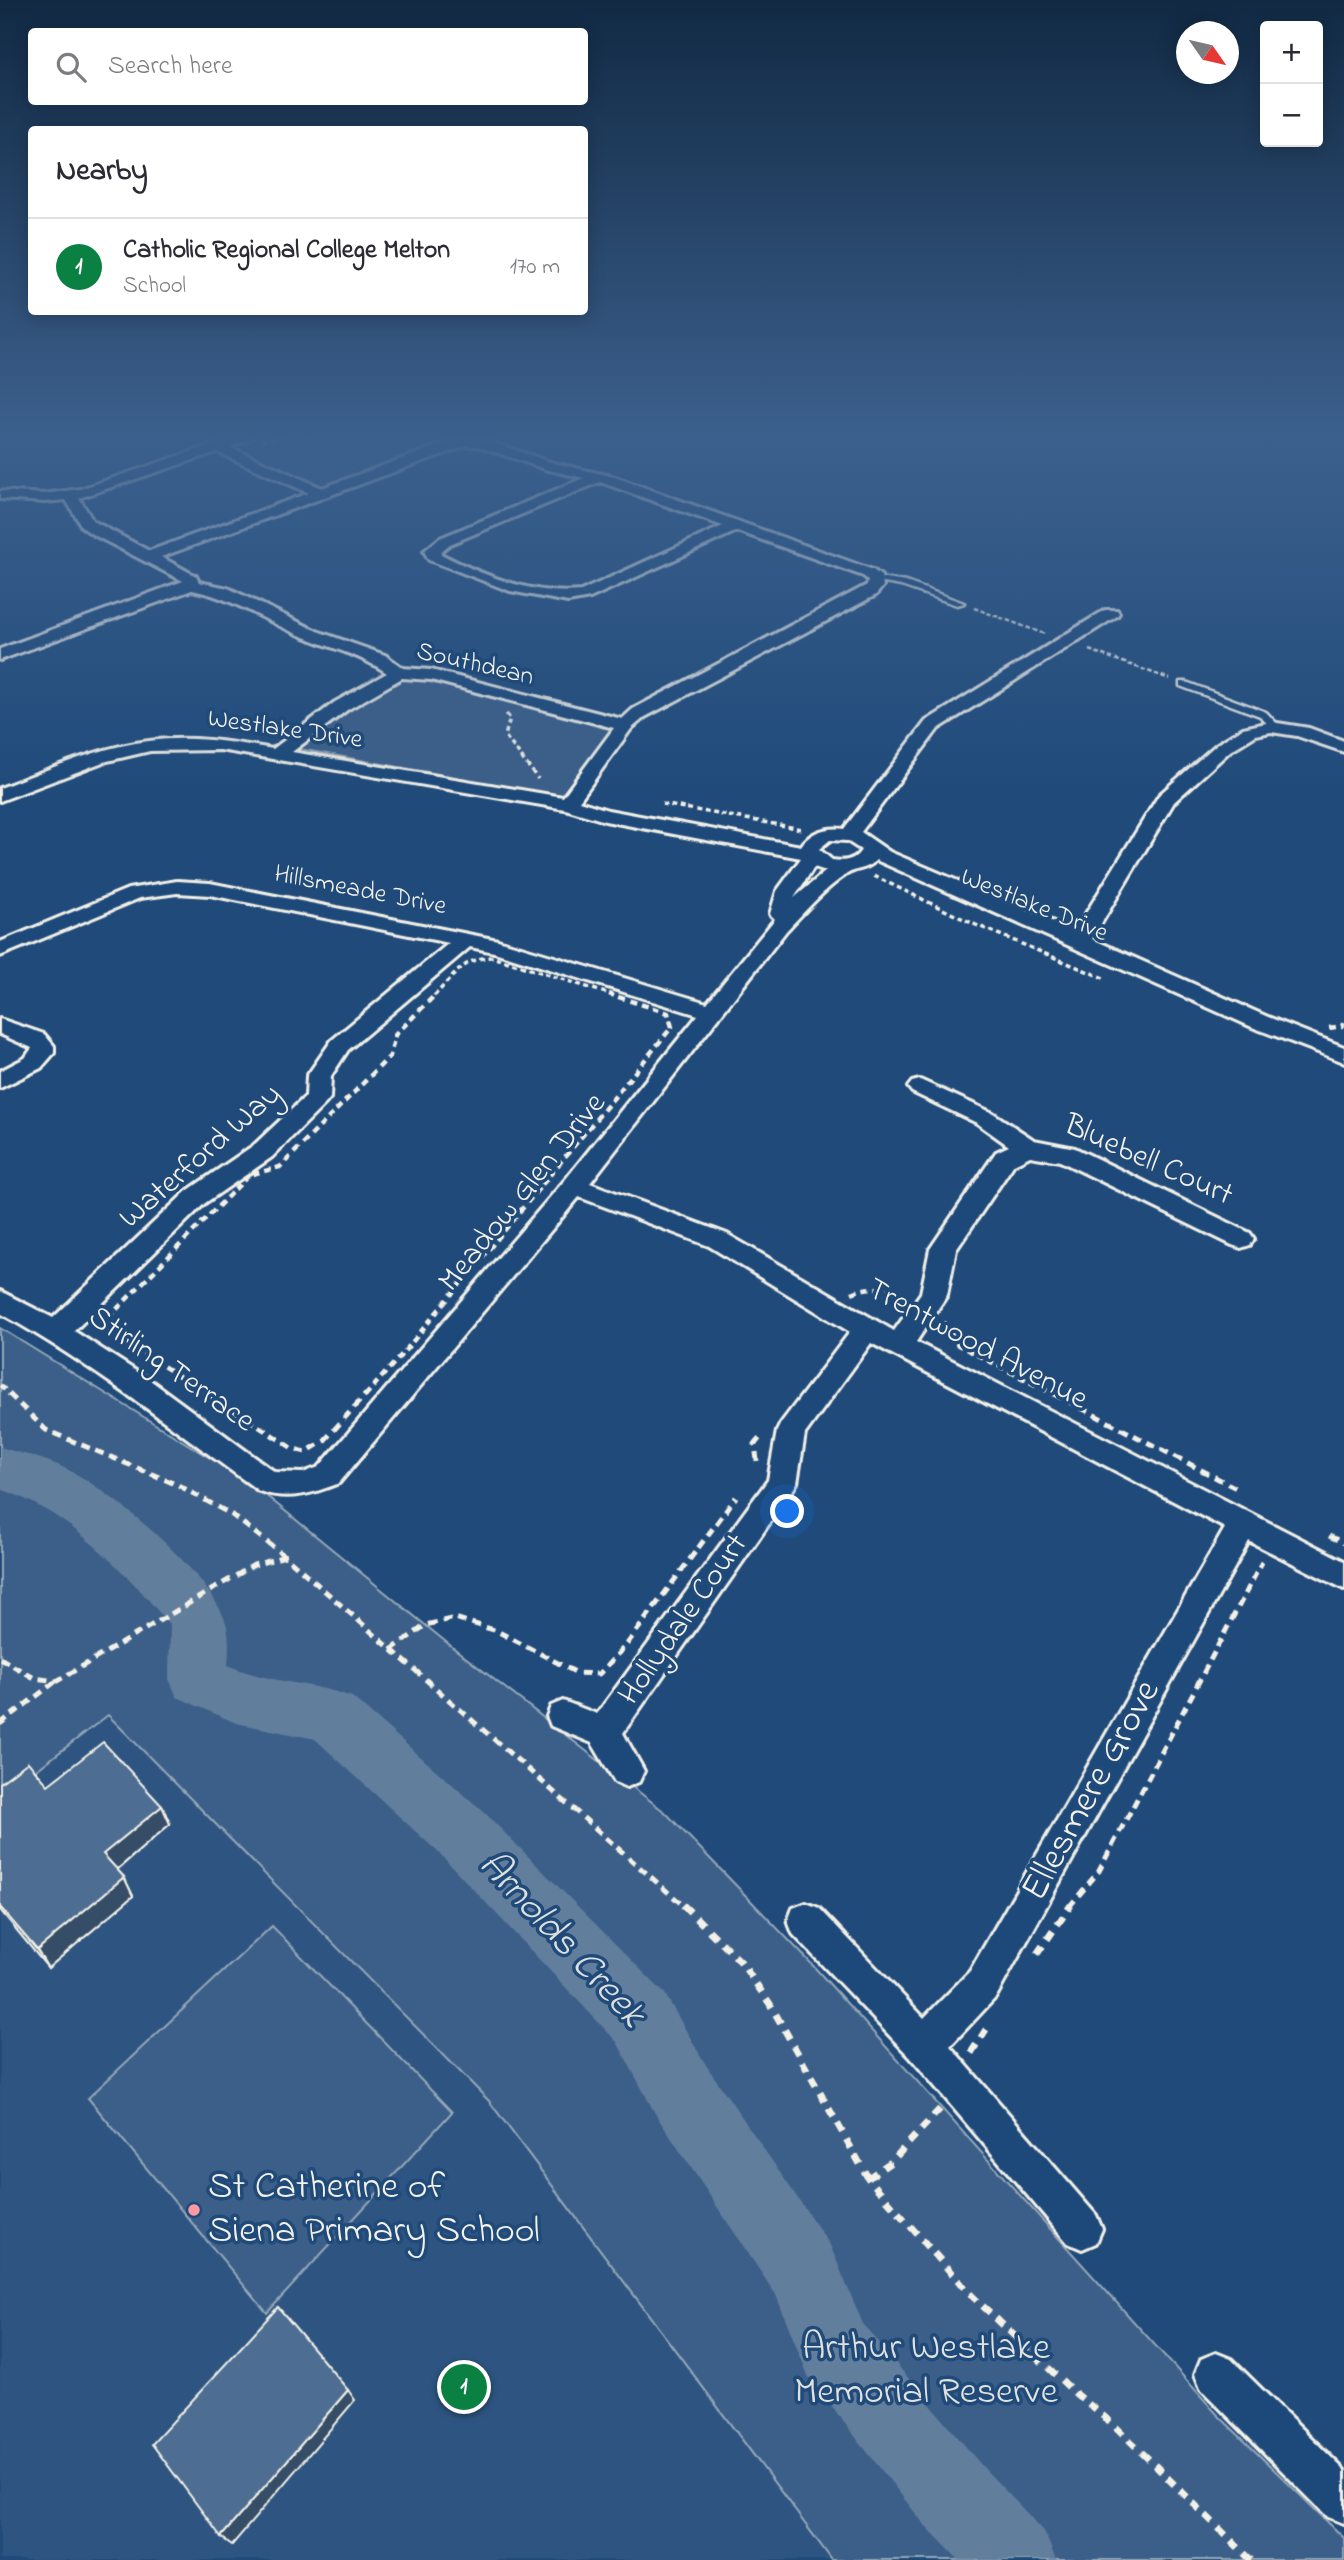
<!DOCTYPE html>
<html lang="en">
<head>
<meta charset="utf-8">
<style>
  :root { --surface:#fff; --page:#f2f2f3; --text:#2b2b33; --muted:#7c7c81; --line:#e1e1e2; --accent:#0b8043 }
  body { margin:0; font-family:"Indie Flower",sans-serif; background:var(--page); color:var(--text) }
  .controls { position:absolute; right:21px; top:21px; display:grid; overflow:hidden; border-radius:7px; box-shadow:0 4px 18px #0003 }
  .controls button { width:63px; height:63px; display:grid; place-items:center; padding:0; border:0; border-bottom:2px solid var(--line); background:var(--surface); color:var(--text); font:35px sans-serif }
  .compass { position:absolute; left:1176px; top:21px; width:63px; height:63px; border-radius:50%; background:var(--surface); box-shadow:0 4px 18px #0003; rotate:124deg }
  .you { position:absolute; left:788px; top:1512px; width:24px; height:24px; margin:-18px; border:5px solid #fff; border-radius:50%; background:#1a73e8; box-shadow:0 0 0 10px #1a73e833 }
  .badge { display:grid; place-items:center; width:46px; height:46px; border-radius:50%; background:var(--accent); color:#fff; font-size:23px; font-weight:700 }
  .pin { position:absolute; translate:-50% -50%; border:4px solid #fff; box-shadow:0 2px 7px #0006 }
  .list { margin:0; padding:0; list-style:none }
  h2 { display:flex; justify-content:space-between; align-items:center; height:91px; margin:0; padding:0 28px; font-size:30px }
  h2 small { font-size:23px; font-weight:400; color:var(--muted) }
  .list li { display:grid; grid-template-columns:46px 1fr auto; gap:21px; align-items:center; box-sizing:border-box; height:98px; padding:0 28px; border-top:2px solid var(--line) }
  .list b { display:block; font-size:26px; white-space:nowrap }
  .list p { margin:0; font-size:23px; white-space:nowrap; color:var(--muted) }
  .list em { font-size:23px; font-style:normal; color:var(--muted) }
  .icon { flex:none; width:38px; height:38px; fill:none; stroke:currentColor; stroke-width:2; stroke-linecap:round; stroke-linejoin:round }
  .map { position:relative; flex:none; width:1344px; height:2560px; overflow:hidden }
  .search { position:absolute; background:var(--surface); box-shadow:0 4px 18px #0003; left:28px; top:28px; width:560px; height:77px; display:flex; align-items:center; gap:18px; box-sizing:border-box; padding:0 24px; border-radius:7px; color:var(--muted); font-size:26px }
  .panel { position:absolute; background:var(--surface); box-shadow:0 4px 18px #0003; left:28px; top:126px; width:560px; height:189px; border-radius:7px }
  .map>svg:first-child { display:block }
</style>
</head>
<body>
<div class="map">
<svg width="1344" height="2560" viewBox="0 0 1344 2560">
  <rect width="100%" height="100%" fill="#1f4a7a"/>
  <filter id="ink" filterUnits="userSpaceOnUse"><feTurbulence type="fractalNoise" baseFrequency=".0143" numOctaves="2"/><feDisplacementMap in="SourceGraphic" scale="14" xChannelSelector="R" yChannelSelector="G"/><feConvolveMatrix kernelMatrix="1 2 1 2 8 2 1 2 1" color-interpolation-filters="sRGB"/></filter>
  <g filter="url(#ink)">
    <!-- built -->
    <polygon fill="#2d5581" points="108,1714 489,2101 832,2560 0,2560 0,1798"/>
    <!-- green -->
    <g fill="#3a5f88" stroke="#97a8b8" stroke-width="2">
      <polygon points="257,438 462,438 324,488 227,448"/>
      <polygon points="404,678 420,678 613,728 561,796 288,747 307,743 349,710"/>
      <polygon points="0,1328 252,1484 451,1646 666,1813 807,1959 1217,2414 1344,2538 1344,2560 832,2560 489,2101 108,1715 0,1798"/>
      <polygon points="272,1926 452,2112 267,2313 88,2098"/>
    </g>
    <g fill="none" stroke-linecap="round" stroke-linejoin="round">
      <!-- river -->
      <path fill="#627e9d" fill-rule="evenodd" d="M 0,1447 C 25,1455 53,1460 76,1474 C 119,1498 211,1575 226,1623 C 230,1636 229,1651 228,1665 C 267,1683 312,1682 352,1697 L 484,1812 L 665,1994 L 706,2065 L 830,2245 L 863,2324 L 982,2466 L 1044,2531 L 1056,2560 L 959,2560 L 924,2524 L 809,2378 L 776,2295 L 656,2115 L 617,2042 L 440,1854 L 315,1739 L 236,1723 L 177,1697 L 169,1679 L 170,1625 C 125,1571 68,1511 0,1489 Z"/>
      <!-- lane casing -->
      <g stroke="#f4f1e8" stroke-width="5">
        <g id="lane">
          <polygon points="873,577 906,582 964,603 957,605 901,586 873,581"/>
          <polygon points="1180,682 1186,682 1266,712 1281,728 1273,730 1260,716 1180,686"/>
        </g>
      </g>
      <!-- street casing -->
      <g stroke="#f4f1e8" stroke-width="6">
        <g id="street">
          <path d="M 232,438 L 252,438 L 230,447 L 322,488 L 442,444 L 464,438 L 478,438 L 554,463 L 615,477 L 873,570 L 881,576 L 883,586 L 876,595 L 645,717 L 631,729 L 579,801 L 608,810 L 801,846 C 811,831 827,827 844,829 L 926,721 L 1105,610 L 1117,610 L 1119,613 L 1117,616 L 938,729 L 861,832 L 890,852 L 1075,931 L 1159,795 L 1217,744 L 1243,728 L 1271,722 L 1309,728 L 1344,741 L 1344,752 L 1297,736 L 1271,732 L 1256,735 L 1230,751 L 1174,802 L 1092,939 L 1268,1017 L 1344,1047 L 1344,1062 L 1252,1027 L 876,860 C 868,870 856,868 847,874 C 823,890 805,911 786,931 L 590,1183 L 727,1234 L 894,1331 L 921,1293 L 930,1249 L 996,1152 L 1009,1146 L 977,1123 L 912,1092 L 908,1087 L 912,1082 L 920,1080 L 993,1113 L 1034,1140 L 1075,1148 L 1250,1233 L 1254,1239 L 1250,1245 L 1241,1248 L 1232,1245 L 1060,1161 L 1030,1156 L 1014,1164 L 956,1250 L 947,1295 L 916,1342 L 1344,1561 L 1344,1589 L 1249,1541 L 996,1997 L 950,2046 L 1096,2215 L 1102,2229 L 1096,2243 L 1082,2249 L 1068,2243 L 911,2058 L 793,1934 L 788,1921 L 793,1908 L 806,1903 L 819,1908 L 924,2018 L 970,1971 L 1225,1528 L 871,1343 L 805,1434 L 797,1483 L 792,1491 L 623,1733 L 644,1771 L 639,1782 L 627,1787 L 615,1782 L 592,1743 L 551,1726 L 547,1716 L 551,1706 L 563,1701 L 597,1714 L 768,1480 L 777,1431 L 781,1423 L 850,1332 L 709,1246 L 579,1197 L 339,1483 C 312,1494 288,1501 259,1491 C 174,1429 92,1364 0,1313 L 0,1291 L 53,1318 L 187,1191 L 254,1145 L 306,1096 L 307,1076 L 332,1040 L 449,943 L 210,895 L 177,893 L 140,898 L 0,956 L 0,942 L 128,889 L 177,881 L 210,883 L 498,940 L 707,1003 L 775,919 L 770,914 L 777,891 L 801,858 L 605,821 L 565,809 L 220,750 L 150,751 L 103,762 L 0,801 L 0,788 C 48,770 98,747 149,741 C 191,735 233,742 273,749 L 335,702 L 387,673 C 363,656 334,649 307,638 C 268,623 234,598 192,590 L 0,660 L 0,649 L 183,581 L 92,534 L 82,527 L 66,500 L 44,502 L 0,499 L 0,491 L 44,494 L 80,489 ZM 465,446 L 477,446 L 545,469 L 584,478 L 440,538 L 424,551 L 429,560 L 510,591 L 568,602 L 590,598 L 737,531 L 863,576 L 868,580 L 867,585 L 633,709 L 622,719 L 431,670 L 403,668 L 385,655 L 317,631 L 228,588 L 199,582 L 196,576 L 161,557 ZM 217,452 L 309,493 L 149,551 L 93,521 L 79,498 ZM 600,482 L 723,526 L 581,591 C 535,596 481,575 441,554 L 440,552 L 450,544 ZM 402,678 L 431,680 L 614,728 L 563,797 L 292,752 L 347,710 ZM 830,840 L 847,841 L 861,850 C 855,861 843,862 832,860 L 819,849 ZM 814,867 L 826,871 L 794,898 ZM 470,947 L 494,952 L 698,1015 L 565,1180 L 319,1467 L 303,1473 L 275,1472 L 150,1380 L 74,1331 L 205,1203 L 272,1157 L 326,1103 L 330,1098 L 331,1076 L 348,1050 Z"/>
          <polygon points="0,1019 44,1034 54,1046 54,1053 41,1068 0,1088 0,1071 25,1058 32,1048 0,1034"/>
          <polygon points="1216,2353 1231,2359 1344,2470 1344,2523 1328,2517 1201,2389 1195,2374 1201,2359"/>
        </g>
      </g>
      <!-- path-far4 -->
      <g stroke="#f4f1e8" stroke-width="2.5" stroke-dasharray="4.5 2.5" stroke-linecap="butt">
        <polyline points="262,441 277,438"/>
        <polyline points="974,608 1045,634"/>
        <polyline points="1089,650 1170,679"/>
      </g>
      <!-- path-far3 -->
      <g stroke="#f4f1e8" stroke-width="3.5" stroke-dasharray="5 3.5" stroke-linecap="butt">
        <polyline points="506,714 510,718 505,736 538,779"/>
        <polyline points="662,804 802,829"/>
        <polyline points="874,876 976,925 1106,979"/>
        <path d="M 434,996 C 453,977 464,957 493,957 L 615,996"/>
      </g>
      <!-- path-far2 -->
      <g stroke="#f4f1e8" stroke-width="4.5" stroke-dasharray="7 5" stroke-linecap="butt">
        <polyline points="1329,1028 1342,1026 1344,1022"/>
        <path d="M 852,1293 C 870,1285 886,1288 904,1295"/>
        <polyline points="944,1322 958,1345 1057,1396"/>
        <polyline points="0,1385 11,1396"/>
        <polyline points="210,1396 110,1332 111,1315 249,1175 280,1167 390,1056 395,1035 436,994"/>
        <polyline points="365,1396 404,1352 672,1027 668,1013 609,994"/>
      </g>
      <!-- path-far1 -->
      <g stroke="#f4f1e8" stroke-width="5" stroke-dasharray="9 6" stroke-linecap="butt">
        <polyline points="9,1394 46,1430 178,1485 232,1515 285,1556 685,1907"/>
        <polyline points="208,1394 294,1449 306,1452 324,1441 366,1394"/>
        <polyline points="1054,1394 1240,1490"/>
        <polyline points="757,1461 755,1444 763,1434"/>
        <polyline points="1329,1536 1344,1543"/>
        <polyline points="391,1650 426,1625 455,1618 497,1631 577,1673 599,1674 627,1644 736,1497"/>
        <polyline points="0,1658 34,1678 57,1681 254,1565 285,1556"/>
        <polyline points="0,1724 55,1682"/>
        <polyline points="1069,1907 1099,1871 1262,1562"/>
      </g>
      <!-- path -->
      <g stroke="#f4f1e8" stroke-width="7" stroke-dasharray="10 8" stroke-linecap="butt">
        <polyline points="683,1905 741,1962 770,2004 868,2178 969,2293 1075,2393 1114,2425 1251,2560"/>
        <polyline points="1037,1954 1071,1905"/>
        <polyline points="971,2053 987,2028"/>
        <polyline points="868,2178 891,2162 940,2109"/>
      </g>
      <!-- lane -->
      <use href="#lane" fill="#1f4a7a" fill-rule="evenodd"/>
      <!-- street -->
      <use href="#street" fill="#1f4a7a" fill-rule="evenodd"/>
    </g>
    <!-- wall -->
    <polygon fill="#425f7e" stroke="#f4f1e8" stroke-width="2" points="0,1783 162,1806 170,1824 117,1870 124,1877 133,1896 48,1968 0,1910"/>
    <!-- shaded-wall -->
    <g fill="#364d66" stroke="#f4f1e8" stroke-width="2">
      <polygon points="162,1806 170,1824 113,1873 103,1854"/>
      <polygon points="124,1877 133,1896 48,1968 37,1950"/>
      <polygon points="348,2390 355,2400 232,2545 221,2537"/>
    </g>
    <!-- building -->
    <g fill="#4d6e92" stroke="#f4f1e8" stroke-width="2">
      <polygon points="103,1742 162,1806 103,1854 124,1877 37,1950 0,1907 0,1783 28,1762 48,1785"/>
      <polygon points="278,2307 348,2390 221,2537 152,2444"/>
    </g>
  </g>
  <!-- sky -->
  <linearGradient id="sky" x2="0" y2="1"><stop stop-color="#112943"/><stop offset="0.55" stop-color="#3c608d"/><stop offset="1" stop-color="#3c608d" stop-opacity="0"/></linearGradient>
  <rect width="1344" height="796" fill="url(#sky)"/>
  <!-- markers -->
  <circle fill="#ff9aa2" stroke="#1f4a7a" stroke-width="2.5" cx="194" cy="2210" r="7"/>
  <g text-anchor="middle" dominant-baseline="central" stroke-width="7" stroke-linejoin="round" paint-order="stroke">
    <!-- far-street labels -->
    <g font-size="26" fill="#f4f1e8" stroke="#1f4a7a">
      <text transform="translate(475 665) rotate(13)">Southdean</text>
      <text transform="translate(285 730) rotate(8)">Westlake Drive</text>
      <text transform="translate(360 891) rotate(11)">Hillsmeade Drive</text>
      <text transform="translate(1034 906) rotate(22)">Westlake Drive</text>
    </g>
    <!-- street labels -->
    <g font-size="32" fill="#f4f1e8" stroke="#1f4a7a">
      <text transform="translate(201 1157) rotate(-41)">Waterford Way</text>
      <text transform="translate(1148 1161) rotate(24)">Bluebell Court</text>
      <text transform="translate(523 1193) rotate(-51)">Meadow Glen Drive</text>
      <text transform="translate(977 1345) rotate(28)">Trentwood Avenue</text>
      <text transform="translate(171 1370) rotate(35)">Stirling Terrace</text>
      <text transform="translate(684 1620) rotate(-55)">Hollydale Court</text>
    </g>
    <!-- near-street labels -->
    <g font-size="38" fill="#f4f1e8" stroke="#1f4a7a">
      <text transform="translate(1092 1791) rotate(-61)">Ellesmere Grove</text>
    </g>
    <!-- near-poi labels -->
    <g font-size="38" fill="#f4f1e8" stroke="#1f4a7a" text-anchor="start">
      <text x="208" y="2188">St Catherine of<tspan x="208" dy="44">Siena Primary School</tspan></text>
    </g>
    <!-- near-park labels -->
    <g font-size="38" fill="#e1e2de" stroke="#1f4a7a">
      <text x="926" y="2349">Arthur Westlake<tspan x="926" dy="44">Memorial Reserve</tspan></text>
    </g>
    <!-- near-water labels -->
    <g font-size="40" font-style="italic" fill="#dee0dd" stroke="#1f4a7a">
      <text transform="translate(561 1940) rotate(47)">Arnolds Creek</text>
    </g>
  </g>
</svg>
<div class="controls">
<button>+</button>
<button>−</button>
</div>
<svg class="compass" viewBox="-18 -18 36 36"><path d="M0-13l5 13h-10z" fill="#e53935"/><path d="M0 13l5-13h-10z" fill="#7c7c81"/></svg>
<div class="you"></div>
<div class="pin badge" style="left:464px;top:2387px">1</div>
<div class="search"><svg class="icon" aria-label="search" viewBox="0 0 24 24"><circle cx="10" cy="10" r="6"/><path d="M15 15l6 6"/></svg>Search here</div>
<section class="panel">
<h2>Nearby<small></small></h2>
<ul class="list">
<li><span class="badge">1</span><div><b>Catholic Regional College Melton</b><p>School</p></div><em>170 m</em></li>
</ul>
</section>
</div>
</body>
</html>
